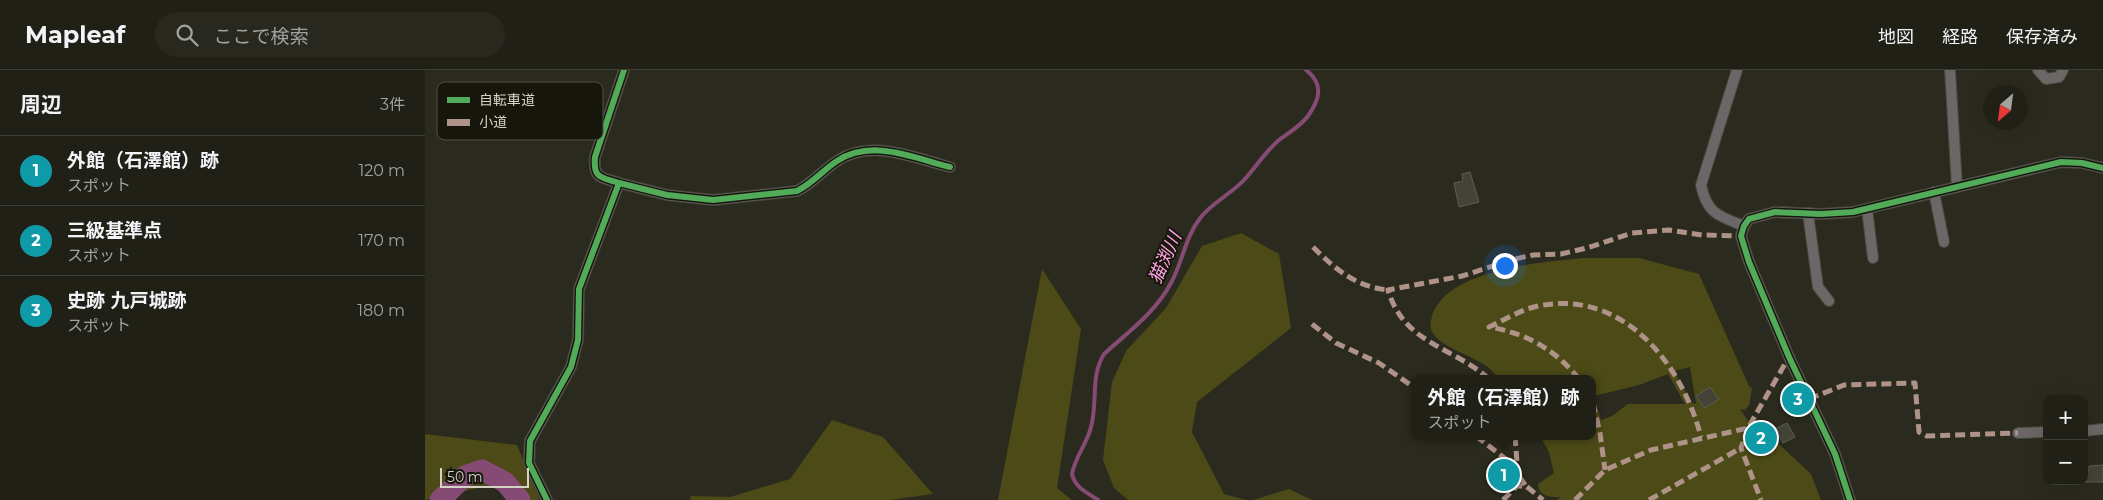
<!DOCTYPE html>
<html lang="ja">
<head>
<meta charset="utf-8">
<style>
  :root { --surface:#202016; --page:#28281f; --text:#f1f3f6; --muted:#a2a3a1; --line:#3d3e35; --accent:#98988b }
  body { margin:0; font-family:Montserrat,"Noto Sans JP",sans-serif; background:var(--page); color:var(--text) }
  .controls { position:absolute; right:15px; bottom:15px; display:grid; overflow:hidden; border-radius:10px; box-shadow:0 5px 20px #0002 }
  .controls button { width:45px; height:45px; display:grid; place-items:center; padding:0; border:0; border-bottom:1px solid var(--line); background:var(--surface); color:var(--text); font:25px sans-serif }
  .compass { position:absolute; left:1558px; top:15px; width:45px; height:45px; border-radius:50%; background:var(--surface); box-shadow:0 5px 20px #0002; rotate:208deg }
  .scale { position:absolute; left:15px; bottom:12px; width:89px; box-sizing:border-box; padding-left:5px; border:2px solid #d3d3c6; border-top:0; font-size:14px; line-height:18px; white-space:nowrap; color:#d3d3c6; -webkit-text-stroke:4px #16160d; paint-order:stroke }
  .you { position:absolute; left:1079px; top:195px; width:18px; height:18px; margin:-12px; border:4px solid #fff; border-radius:50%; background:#1a73e8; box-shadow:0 0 0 8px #1a73e833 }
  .badge { display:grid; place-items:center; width:32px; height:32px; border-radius:50%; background:var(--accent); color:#fff; font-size:16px; font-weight:700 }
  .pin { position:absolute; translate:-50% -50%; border:2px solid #fff; box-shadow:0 1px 5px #0006 }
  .popup { position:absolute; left:986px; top:305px; width:185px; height:65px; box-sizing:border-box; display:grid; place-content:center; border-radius:10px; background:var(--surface); filter:drop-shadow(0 1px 4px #0005); font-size:16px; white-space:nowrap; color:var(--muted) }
  .popup b { font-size:19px; color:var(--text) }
  .popup::after { content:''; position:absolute; left:50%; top:100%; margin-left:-10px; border:10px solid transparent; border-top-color:var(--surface) }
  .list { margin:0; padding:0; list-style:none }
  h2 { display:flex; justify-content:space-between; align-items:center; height:65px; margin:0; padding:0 20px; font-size:21px }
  h2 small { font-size:16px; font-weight:400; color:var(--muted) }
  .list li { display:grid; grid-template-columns:32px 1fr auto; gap:15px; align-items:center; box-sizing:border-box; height:70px; padding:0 20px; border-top:1px solid var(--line) }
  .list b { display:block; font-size:19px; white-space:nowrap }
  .list p { margin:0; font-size:16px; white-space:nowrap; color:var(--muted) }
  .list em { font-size:16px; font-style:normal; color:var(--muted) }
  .icon { flex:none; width:28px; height:28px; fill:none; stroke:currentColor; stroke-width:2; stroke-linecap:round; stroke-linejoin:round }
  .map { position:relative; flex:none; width:1678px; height:430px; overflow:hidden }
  header { display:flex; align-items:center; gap:30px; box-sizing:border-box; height:70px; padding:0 25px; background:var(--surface); border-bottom:1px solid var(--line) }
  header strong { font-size:24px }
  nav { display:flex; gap:28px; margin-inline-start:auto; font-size:18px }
  .search { width:350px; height:45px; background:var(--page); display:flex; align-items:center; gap:12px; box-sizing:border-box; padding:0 18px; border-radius:28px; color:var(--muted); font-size:19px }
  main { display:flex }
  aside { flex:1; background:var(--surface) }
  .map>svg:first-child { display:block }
</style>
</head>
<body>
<header>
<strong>Mapleaf</strong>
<div class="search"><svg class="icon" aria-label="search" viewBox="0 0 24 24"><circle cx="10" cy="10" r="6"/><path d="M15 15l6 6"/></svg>ここで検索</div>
<nav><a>地図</a><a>経路</a><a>保存済み</a></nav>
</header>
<main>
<aside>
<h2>周辺<small>3件</small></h2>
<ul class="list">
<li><span class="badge" style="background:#0f9aa8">1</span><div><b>外館（石澤館）跡</b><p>スポット</p></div><em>120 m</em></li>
<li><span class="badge" style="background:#0f9aa8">2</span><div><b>三級基準点</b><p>スポット</p></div><em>170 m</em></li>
<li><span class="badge" style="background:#0f9aa8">3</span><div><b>史跡 九戸城跡</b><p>スポット</p></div><em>180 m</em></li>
</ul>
</aside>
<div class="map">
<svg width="1678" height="430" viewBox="0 0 1678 430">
  <rect width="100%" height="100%" fill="#2a2a1e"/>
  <!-- green -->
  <g fill="#4c4a16" fill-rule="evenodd">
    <polygon points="816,163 854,184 866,258 772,332 767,362 799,424 821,430 703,430 689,418 678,390 687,312 701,281 741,238 777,176"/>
    <path d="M 1159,188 L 1214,188 L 1274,204 L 1324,316 L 1327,318 L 1324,335 L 1320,340 L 1315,339 L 1331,363 L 1336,360 L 1342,363 L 1386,404 L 1396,430 L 1131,430 L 1136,427 C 1126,428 1113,426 1113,414 L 1129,403 L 1124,382 L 1115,366 L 1168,366 L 1168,355 L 1170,354 L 1168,309 L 1074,309 C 1071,305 1067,301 1064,298 C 1050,286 1013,277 1007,261 C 1004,255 1006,250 1008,243 C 1025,199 1117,192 1159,188 ZM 1265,297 L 1271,333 L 1270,334 L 1267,333 L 1249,301 ZM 1243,304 L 1260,334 L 1203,334 L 1187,346 L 1176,350 L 1169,326 L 1214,315 Z"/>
    <polygon points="617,199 656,259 632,418 647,430 573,430"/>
    <polygon points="407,350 458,367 508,424 464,430 265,430 266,426 305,427 365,409"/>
    <polygon points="0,364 92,375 115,430 81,430 71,414 0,430"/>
    <polygon points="864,419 887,430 828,430"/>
  </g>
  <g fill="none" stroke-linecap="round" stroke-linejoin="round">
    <!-- stream -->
    <path stroke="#864b74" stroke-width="4" d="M 673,430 C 663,423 650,418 647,404 C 650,387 662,374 666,357 C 673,332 665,307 679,284 C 703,262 730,243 746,213 C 758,191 760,167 776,147 C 788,132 806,124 819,110 C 831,97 840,82 854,70 C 863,63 876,56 883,46 C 895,29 899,14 881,0"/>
    <!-- river -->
    <polyline stroke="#864b74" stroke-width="21" points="15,430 40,406 57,400 80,412 95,430"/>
  </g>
  <!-- building -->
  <g fill="#434338" stroke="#5c5c52">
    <polygon points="1045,102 1054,132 1034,137 1029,113 1038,111 1037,104"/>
    <polygon points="1285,317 1294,329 1280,338 1271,326"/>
    <polygon points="1362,353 1370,367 1358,373 1350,359"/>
    <polygon points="1678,395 1678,412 1659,412 1659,400 1664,400 1664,396"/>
  </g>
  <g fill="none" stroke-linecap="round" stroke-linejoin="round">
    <!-- minor casing -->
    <g stroke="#48483d" stroke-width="12">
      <g id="minor">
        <path d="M 1312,0 L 1276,115 C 1282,144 1294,146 1319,156"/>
        <polyline points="1525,0 1532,117"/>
        <polyline points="1613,0 1621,9 1634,7 1638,0"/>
        <path d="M 194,113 L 242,125 L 288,130 L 372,121 C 388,113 398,100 412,91 C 447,68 489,88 525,97"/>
        <polyline points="1509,122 1519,172"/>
        <polyline points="1442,139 1448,188"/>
        <polyline points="1383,143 1393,217 1404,231"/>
        <polyline points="1659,361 1678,359"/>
        <polyline points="1593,363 1622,362"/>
        <path d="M 122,430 L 104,393 L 105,371 L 146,297 L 153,270 L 154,219 L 194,113 C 176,107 168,109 170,87 L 199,0"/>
        <polyline points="1425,430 1410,384 1364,287 1324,192 1316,166 1319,156 1324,149 1350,142 1396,144 1428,142 1636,92 1657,93 1678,98"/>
      </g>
    </g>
    <!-- minor -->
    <use href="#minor" stroke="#6b6767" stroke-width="10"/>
    <!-- quiet -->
    <g stroke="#af9288" stroke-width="5" stroke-dasharray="10 5" stroke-linecap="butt">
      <path d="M 888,177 C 910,199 931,217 963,220"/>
      <polyline points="887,254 911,273 954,293 990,318"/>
      <path d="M 1064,309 C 1027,276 979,274 963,220 L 1037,206 L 1090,189 L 1108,185 L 1136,184 L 1162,178 L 1207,163 L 1244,160 L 1277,165 L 1316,166"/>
      <path d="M 1154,309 C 1131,280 1101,263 1064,257 C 1079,250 1094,241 1109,237 C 1196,216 1257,293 1276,367"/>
      <polyline points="1384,329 1419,315 1490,313 1494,362 1502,366 1593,363"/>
      <polyline points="1168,333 1175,363 1180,400"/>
      <polyline points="1323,358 1316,378 1336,430"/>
      <polyline points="1051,366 1082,390 1101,416"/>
      <polyline points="1090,366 1093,406"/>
      <polyline points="1078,430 1092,416 1101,416 1118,430"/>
      <polyline points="1150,430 1180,400 1226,380 1323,358 1364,287"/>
      <polyline points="1224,430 1316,378"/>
    </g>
    <!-- cycleway casing -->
    <g stroke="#16160d" stroke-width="9">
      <g id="cycleway">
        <path d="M 194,113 L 242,125 L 288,130 L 372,121 C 388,113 398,100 412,91 C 447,68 489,88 525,97"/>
        <path d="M 122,430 L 104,393 L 105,371 L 146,297 L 153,270 L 154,219 L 194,113 C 176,107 168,109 170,87 L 199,0"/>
        <polyline points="1425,430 1410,384 1364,287 1324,192 1316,166 1319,156 1324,149 1350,142 1396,144 1428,142 1636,92 1657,93 1678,98"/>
      </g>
    </g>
    <!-- cycleway -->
    <use href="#cycleway" stroke="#51ab58" stroke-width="6"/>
  </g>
  <g text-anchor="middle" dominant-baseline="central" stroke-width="4" stroke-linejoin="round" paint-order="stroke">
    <!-- water labels -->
    <g font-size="18" font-style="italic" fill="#ffa1e2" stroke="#16160d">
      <text transform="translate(740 188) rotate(-66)">猫渕川</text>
    </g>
  </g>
  <!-- legend -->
  <rect x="12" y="12" width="166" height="58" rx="8" fill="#16160d" stroke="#4f4f44" stroke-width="1"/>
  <rect x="22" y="27" width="23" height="6" fill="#51ab58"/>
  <rect x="22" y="49" width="23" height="7" fill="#af9288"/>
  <g font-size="14" fill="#d3d3c6">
    <text x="54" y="35">自転車道</text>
    <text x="54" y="57">小道</text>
  </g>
</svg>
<div class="controls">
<button>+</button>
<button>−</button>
</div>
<svg class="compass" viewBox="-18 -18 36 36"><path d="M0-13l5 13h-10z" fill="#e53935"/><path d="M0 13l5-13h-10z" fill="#a2a3a1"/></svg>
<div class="scale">50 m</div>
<div class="you"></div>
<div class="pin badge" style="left:1079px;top:405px;background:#0f9aa8">1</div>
<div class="popup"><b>外館（石澤館）跡</b>スポット</div>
<div class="pin badge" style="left:1336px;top:368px;background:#0f9aa8">2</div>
<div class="pin badge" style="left:1373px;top:329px;background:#0f9aa8">3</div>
</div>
</main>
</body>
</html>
